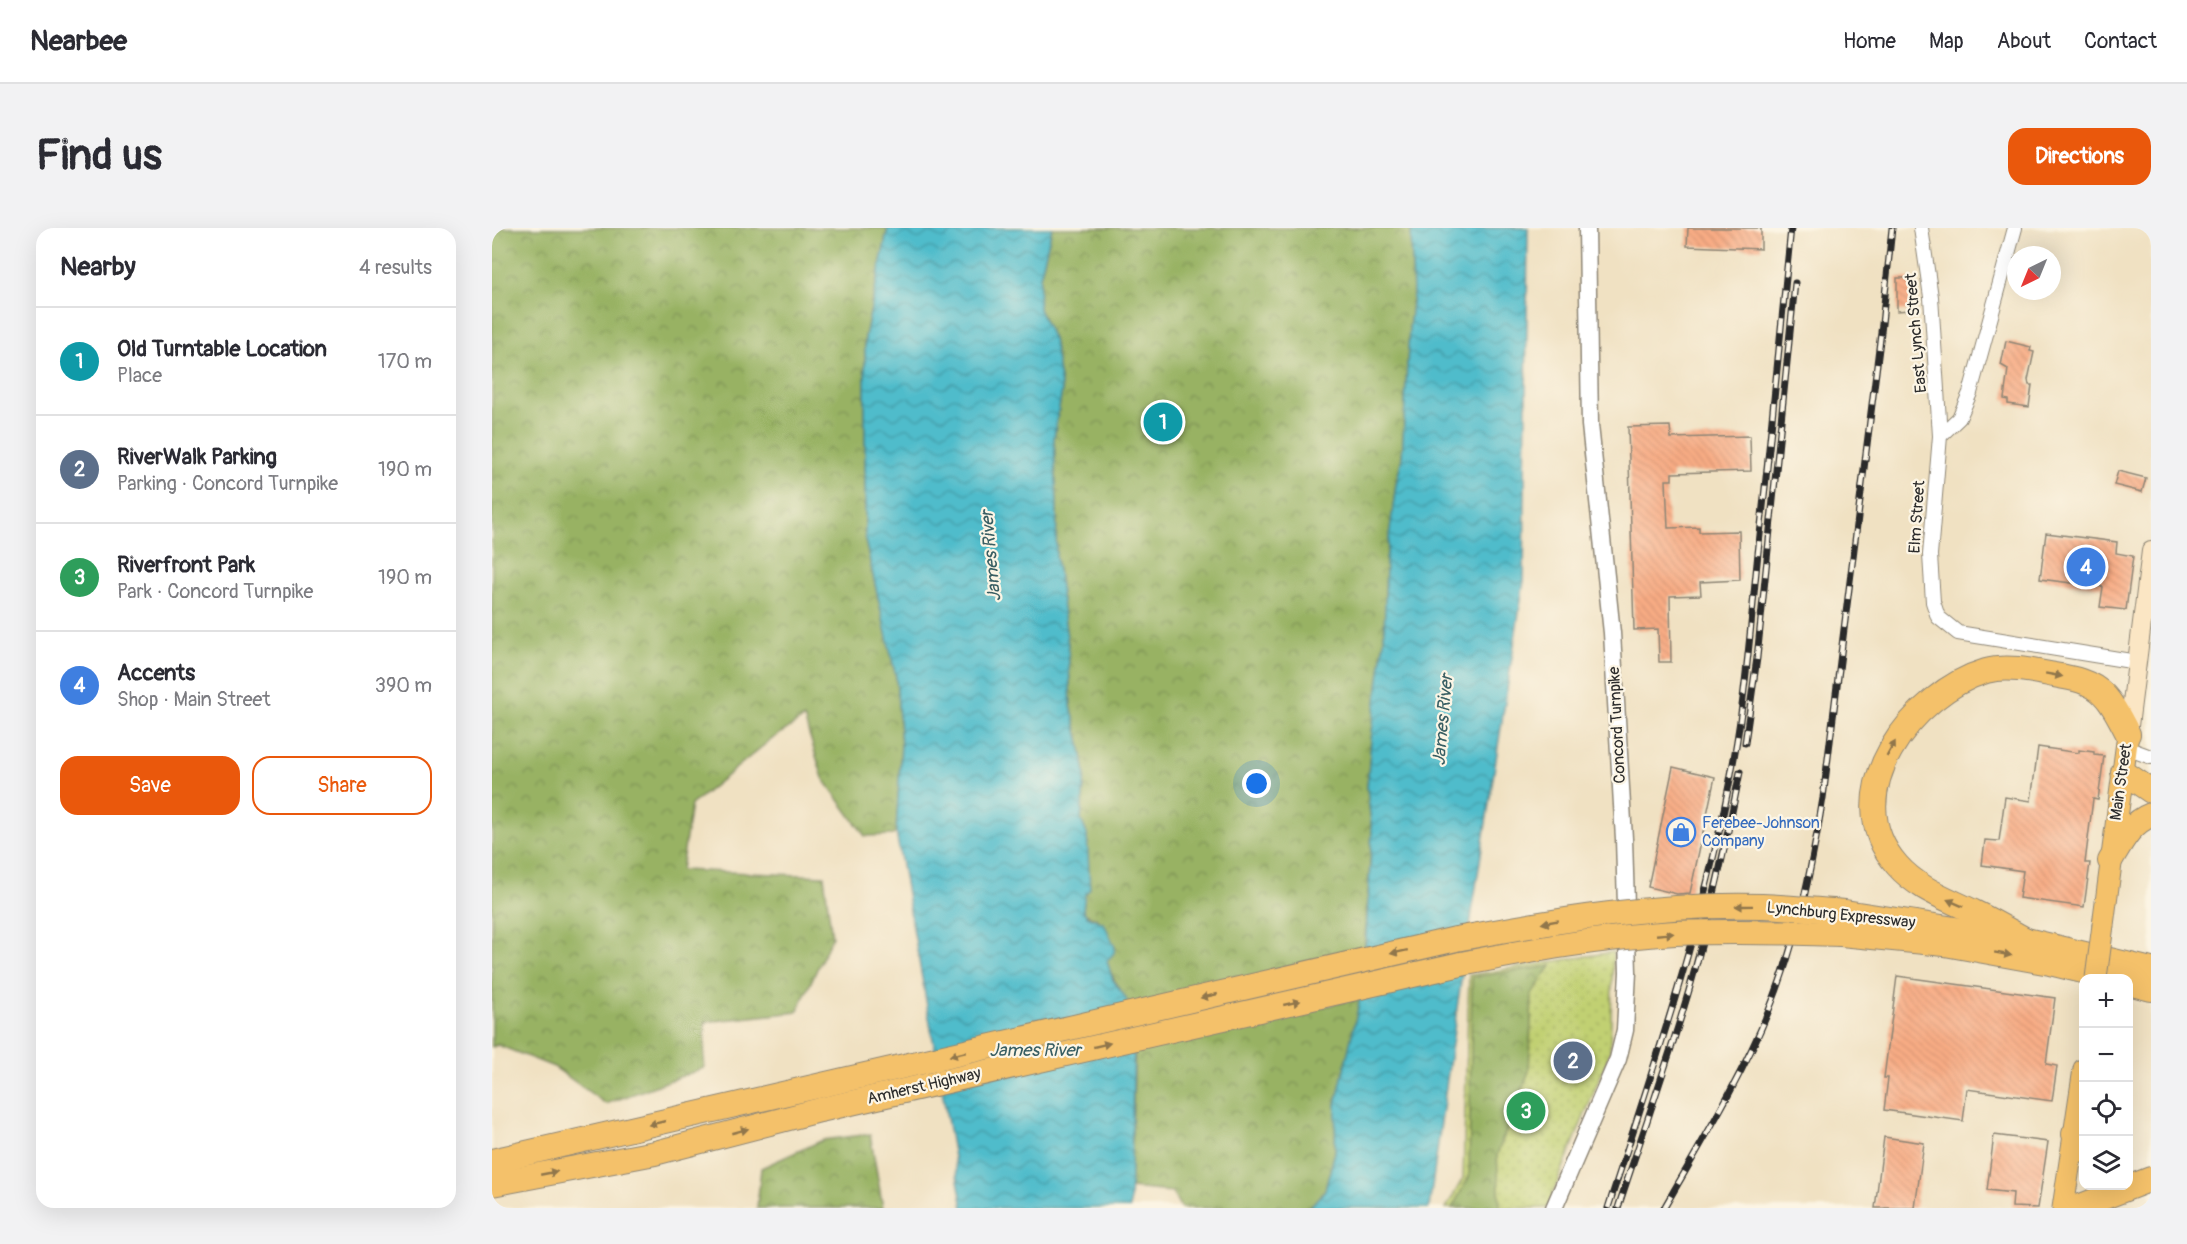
<!DOCTYPE html>
<html lang="en">
<head>
<meta charset="utf-8">
<style>
  :root { --surface:#fff; --page:#f2f2f3; --text:#2b2b33; --muted:#7c7c81; --line:#e1e1e2; --accent:#ea580c }
  body { margin:0; font-family:Pangolin,sans-serif; background:var(--page); color:var(--text) }
  .controls { position:absolute; right:18px; bottom:18px; display:grid; overflow:hidden; border-radius:12px; box-shadow:0 6px 24px #0002 }
  .controls button { width:54px; height:54px; display:grid; place-items:center; padding:0; border:0; border-bottom:2px solid var(--line); background:var(--surface); color:var(--text); font:30px sans-serif }
  .compass { position:absolute; left:1515px; top:18px; width:54px; height:54px; border-radius:50%; background:var(--surface); box-shadow:0 6px 24px #0002; rotate:223deg }
  .you { position:absolute; left:765px; top:556px; width:21px; height:21px; margin:-15px; border:4px solid #fff; border-radius:50%; background:#1a73e8; box-shadow:0 0 0 9px #1a73e833 }
  .badge { display:grid; place-items:center; width:39px; height:39px; border-radius:50%; background:var(--accent); color:#fff; font-size:20px; font-weight:700 }
  .pin { position:absolute; translate:-50% -50%; border:3px solid #fff; box-shadow:0 2px 6px #0006 }
  .list { margin:0; padding:0; list-style:none }
  h2 { display:flex; justify-content:space-between; align-items:center; height:78px; margin:0; padding:0 24px; font-size:26px }
  h2 small { font-size:20px; font-weight:400; color:var(--muted) }
  .list li { display:grid; grid-template-columns:39px 1fr auto; gap:18px; align-items:center; box-sizing:border-box; height:108px; padding:0 24px; border-top:2px solid var(--line) }
  .list b { display:block; font-size:22px; white-space:nowrap }
  .list p { margin:0; font-size:20px; white-space:nowrap; color:var(--muted) }
  .list em { font-size:20px; font-style:normal; color:var(--muted) }
  .actions { display:flex; gap:12px; padding:18px 24px }
  .actions a { flex:1; padding:14px 0; border:2px solid var(--accent); border-radius:18px; text-align:center; font-size:21px; color:var(--accent) }
  .actions .main { background:var(--accent); color:#fff }
  .icon { flex:none; width:33px; height:33px; fill:none; stroke:currentColor; stroke-width:2; stroke-linecap:round; stroke-linejoin:round }
  .map { position:relative; flex:none; width:1659px; height:980px; overflow:hidden; border-radius:18px }
  header { display:flex; align-items:center; gap:36px; box-sizing:border-box; height:84px; padding:0 30px; background:var(--surface); border-bottom:2px solid var(--line) }
  header strong { font-size:28px }
  nav { display:flex; gap:33px; margin-inline-start:auto; font-size:21px }
  .intro { display:flex; align-items:center; justify-content:space-between; box-sizing:border-box; height:144px; padding:0 36px }
  h1 { margin:0; font-size:42px }
  .button { padding:15px 27px; border-radius:18px; background:var(--accent); color:#fff; font-size:21px; font-weight:700 }
  main { display:flex; gap:36px; padding:0 36px }
  aside { flex:1; background:var(--surface); border-radius:18px; box-shadow:0 6px 24px #0002 }
  .map>svg:first-child { display:block }
</style>
</head>
<body>
<header>
<strong>Nearbee</strong>
<nav><a>Home</a><a>Map</a><a>About</a><a>Contact</a></nav>
</header>
<div class="intro"><h1>Find us</h1><a class="button">Directions</a></div>
<main>
<aside>
<h2>Nearby<small>4 results</small></h2>
<ul class="list">
<li><span class="badge" style="background:#0f9aa8">1</span><div><b>Old Turntable Location</b><p>Place</p></div><em>170 m</em></li>
<li><span class="badge" style="background:#5c6f8a">2</span><div><b>RiverWalk Parking</b><p>Parking · Concord Turnpike</p></div><em>190 m</em></li>
<li><span class="badge" style="background:#2e9e5b">3</span><div><b>Riverfront Park</b><p>Park · Concord Turnpike</p></div><em>190 m</em></li>
<li><span class="badge" style="background:#3f7fe0">4</span><div><b>Accents</b><p>Shop · Main Street</p></div><em>390 m</em></li>
</ul>
<div class="actions"><a class="main">Save</a><a>Share</a></div>
</aside>
<div class="map">
<svg width="1659" height="980" viewBox="0 0 1659 980">
  <defs>
    <pattern id="green-dots" width="8" height="8" patternUnits="userSpaceOnUse" patternTransform="scale(1.5)"><rect width="8" height="8" fill="#c1d072"/><path d="M2 2h.1M6 6h.1" fill="none" stroke="#a6b363" stroke-width="1.8" stroke-linecap="round"/></pattern>
    <pattern id="forest-crowns" width="20" height="18" patternUnits="userSpaceOnUse" patternTransform="scale(1.5)"><rect width="20" height="18" fill="#98b264"/><path d="M2 6a3 3 0 1 1 6 0M12 15a3 3 0 1 1 6 0" fill="none" stroke="#7c9153"/></pattern>
    <pattern id="water-waves" width="16" height="10" patternUnits="userSpaceOnUse" patternTransform="scale(1.5)"><rect width="16" height="10" fill="#50bccb"/><path d="M0 5q4-4 8 0t8 0" fill="none" stroke="#4399a5"/></pattern>
    <pattern id="building-back-hatch" width="6" height="6" patternUnits="userSpaceOnUse" patternTransform="scale(1.5)"><rect width="6" height="6" fill="#f8ac84"/><path d="M-1 5l2 2M0 0l6 6M5-1l2 2" fill="none" stroke="#d59472"/></pattern>
  </defs>
  <rect width="100%" height="100%" fill="#fcf5e5"/>
  <filter id="ink" filterUnits="userSpaceOnUse"><feTurbulence type="fractalNoise" baseFrequency=".0167" numOctaves="2"/><feDisplacementMap in="SourceGraphic" scale="12" xChannelSelector="R" yChannelSelector="G"/><feConvolveMatrix kernelMatrix="1 2 1 2 8 2 1 2 1" color-interpolation-filters="sRGB"/></filter>
  <filter id="wash" filterUnits="userSpaceOnUse"><feTurbulence type="fractalNoise" baseFrequency=".008" numOctaves="4" result="noise"/><feDisplacementMap in="SourceGraphic" scale="24" xChannelSelector="R" yChannelSelector="G"/><feGaussianBlur stdDeviation="1.35" result="paint"/><feColorMatrix in="noise" values="0 0 0 0 0 0 0 0 0 0 0 0 0 0 0 0 0 1.4 0 .05"/><feComposite in="paint" operator="in"/></filter>
  <g filter="url(#wash)">
    <rect width="100%" height="100%" fill="#f0e1c2"/>
    <!-- green -->
    <polygon fill="url(#green-dots)" stroke="#767e4e" stroke-width="1.5" points="1121,724 1118,824 1055,980 954,980 971,950 977,747"/>
    <!-- forest -->
    <g fill="url(#forest-crowns)" stroke="#626e48" stroke-width="1.5">
      <polygon points="0,0 396,0 373,109 373,312 404,449 409,517 404,604 401,607 373,608 331,550 312,490 277,513 199,577 189,642 332,648 340,709 305,784 213,794 212,840 114,876 62,839 6,817 0,819"/>
      <path d="M 560,0 L 919,0 L 921,66 L 917,101 L 910,230 L 904,256 L 894,333 L 892,413 L 879,512 L 875,559 L 880,604 L 872,727 L 636,781 C 633,762 619,754 615,733 L 623,719 L 604,690 L 591,685 L 595,606 L 589,592 L 593,546 L 588,515 L 579,478 L 576,417 L 564,329 L 565,276 L 562,209 L 570,163 L 561,111 L 547,81 L 548,49 Z"/>
      <polygon points="1059,738 1040,766 1037,843 1005,927 1008,980 960,980 977,949 980,749"/>
      <polygon points="869,770 844,876 843,924 833,962 817,980 689,980 680,964 638,960 643,821"/>
      <polygon points="378,906 391,980 265,980 269,940 331,912"/>
    </g>
    <!-- water -->
    <g fill="url(#water-waves)" stroke="#3e747b" stroke-width="1.5">
      <polygon points="396,0 560,0 548,49 547,81 561,111 570,163 562,209 565,276 564,329 576,417 579,478 588,515 593,546 589,592 595,606 598,661 593,666 591,682 595,688 612,695 623,719 622,725 615,733 621,752 634,770 642,814 638,980 471,980 404,604 409,517 404,449 373,312 373,109"/>
      <polygon points="919,0 1036,0 1032,353 966,773 937,980 817,980 833,962 843,924 844,876 871,758 880,604 875,559 879,512 892,413 894,333 904,256 910,230 917,101 921,66"/>
    </g>
    <g id="blocks">
      <!-- building -->
      <g fill="url(#building-back-hatch)">
        <polygon points="1196,0 1269,0 1269,21 1195,18"/>
        <polygon points="1405,50 1417,50 1418,55 1421,55 1421,75 1418,75 1418,82 1405,83"/>
        <polygon points="1514,113 1539,119 1538,123 1542,124 1536,152 1537,157 1540,157 1537,179 1516,176 1516,172 1512,171 1516,141 1509,137"/>
        <polygon points="1178,198 1179,210 1258,208 1259,243 1180,245 1180,252 1174,252 1176,300 1207,299 1207,304 1247,303 1248,352 1208,354 1209,367 1178,368 1179,434 1167,434 1166,401 1142,402 1136,199"/>
        <polygon points="1626,243 1654,250 1650,264 1622,257"/>
        <polygon points="1554,305 1625,314 1624,325 1641,328 1634,382 1608,379 1611,359 1548,351"/>
        <polygon points="1546,519 1587,525 1587,522 1602,524 1602,527 1612,528 1606,572 1601,571 1593,635 1598,635 1592,679 1527,670 1531,643 1490,637 1493,612 1507,613 1513,569 1539,573"/>
        <polygon points="1181,539 1223,549 1198,665 1185,666 1156,659"/>
        <polygon points="1405,748 1563,770 1554,836 1565,838 1560,873 1475,861 1471,893 1392,882 1396,850 1392,850"/>
        <polygon points="1502,907 1556,914 1546,980 1520,979 1521,965 1495,962"/>
        <polygon points="1392,909 1432,915 1423,980 1383,980"/>
      </g>
    </g>
  </g>
  <g filter="url(#ink)">
    <use href="#blocks" fill-opacity="0" stroke="#8e8676" stroke-width="1.5"/>
    <g fill="none" stroke-linecap="round" stroke-linejoin="round">
      <!-- minor casing -->
      <g stroke="#8e8676" stroke-width="16">
        <g id="minor">
          <polyline points="1429,0 1439,69 1448,208"/>
          <polyline points="1523,0 1478,165 1467,190 1448,208 1438,327 1441,374 1446,389 1466,405 1645,434"/>
          <polyline points="1634,520 1659,529"/>
        </g>
      </g>
      <!-- tertiary casing -->
      <g stroke="#8e8676" stroke-width="19">
        <polyline id="tertiary" points="1062,980 1126,831 1133,802 1136,744 1132,611 1120,405 1098,197 1095,0"/>
      </g>
      <!-- secondary casing -->
      <g stroke="#8e8676" stroke-width="20">
        <polyline id="secondary" points="1636,506 1659,323"/>
      </g>
      <!-- primary casing -->
      <g stroke="#8e8676" stroke-width="23">
        <g id="primary">
          <polyline points="1611,697 1636,506"/>
          <polyline points="1571,980 1592,841"/>
        </g>
      </g>
      <!-- motorway casing -->
      <g stroke="#8e8676" stroke-width="26">
        <g id="motorway">
          <polyline points="1631,544 1659,563"/>
          <path d="M 1618,633 C 1629,615 1638,595 1659,587"/>
          <polyline points="1353,684 1534,712 1659,742"/>
          <polyline points="1349,706 1453,716 1558,735 1620,750"/>
          <path d="M 1534,712 C 1516,702 1499,692 1482,684 C 1454,670 1426,661 1405,637 C 1342,566 1422,464 1494,443 C 1515,437 1542,443 1562,447 C 1580,450 1599,453 1612,467 C 1622,477 1629,493 1636,506"/>
          <polyline points="1636,755 1659,761"/>
          <polyline points="1582,906 1592,923"/>
          <polyline points="0,933 964,711"/>
          <polyline points="0,956 163,925 328,882 969,736"/>
          <polyline points="1584,980 1659,951"/>
        </g>
      </g>
      <!-- minor -->
      <use href="#minor" stroke="#fff" stroke-width="14"/>
      <!-- tertiary -->
      <use href="#tertiary" stroke="#fff" stroke-width="16"/>
      <!-- secondary -->
      <use href="#secondary" stroke="#fbe6c4" stroke-width="18"/>
      <!-- primary -->
      <use href="#primary" stroke="#f4c16b" stroke-width="21"/>
      <!-- motorway -->
      <use href="#motorway" stroke="#f4c16b" stroke-width="24"/>
      <!-- rail casing -->
      <g stroke="#2b2b2b" stroke-width="7">
        <g id="rail">
          <polyline points="1253,515 1265,430 1303,55"/>
          <path d="M 1116,980 C 1164,832 1215,684 1242,530 C 1254,463 1259,393 1266,325 C 1278,217 1288,108 1299,0"/>
          <path d="M 1126,980 C 1147,916 1169,853 1189,789 C 1214,709 1232,626 1248,544"/>
          <path d="M 1172,980 C 1208,917 1250,849 1277,782 C 1305,714 1319,643 1331,570 L 1390,96 L 1400,0"/>
        </g>
      </g>
      <!-- rail -->
      <use href="#rail" stroke="#fcf5e5" stroke-width="4.5" stroke-dasharray="14" stroke-linecap="butt"/>
      <!-- primary-bridge casing -->
      <g stroke="#8e8676" stroke-width="23" stroke-linecap="butt">
        <polyline id="primary-bridge" points="1604,750 1611,697"/>
      </g>
      <!-- motorway-bridge casing -->
      <g stroke="#8e8676" stroke-width="26" stroke-linecap="butt">
        <g id="motorway-bridge">
          <path d="M 964,711 C 1065,692 1167,675 1270,678 C 1298,679 1325,682 1353,684"/>
          <path d="M 969,736 C 1040,722 1111,709 1183,705 C 1238,703 1293,704 1349,706"/>
        </g>
      </g>
      <!-- primary-bridge -->
      <use href="#primary-bridge" stroke="#f4c16b" stroke-width="21"/>
      <!-- motorway-bridge -->
      <use href="#motorway-bridge" stroke="#f4c16b" stroke-width="24"/>
    </g>
    <!-- one-way arrows -->
    <defs><path id="oneway-solid" d="M-6-.8H1V-3.2L6.5 0L1 3.2V.8H-6Z" transform="scale(1.5)"/></defs>
    <g fill="#90764b">
      <use href="#oneway-solid" transform="translate(1562 447) rotate(10)"/>
      <use href="#oneway-solid" transform="translate(1399 521) rotate(-61)"/>
      <use href="#oneway-solid" transform="translate(1463 675) rotate(-156)"/>
      <use href="#oneway-solid" transform="translate(1252 678) rotate(179)"/>
      <use href="#oneway-solid" transform="translate(1058 694) rotate(170)"/>
      <use href="#oneway-solid" transform="translate(1173 706) rotate(-5)"/>
      <use href="#oneway-solid" transform="translate(907 724) rotate(168)"/>
      <use href="#oneway-solid" transform="translate(1511 726) rotate(10)"/>
      <use href="#oneway-solid" transform="translate(717 768) rotate(167)"/>
      <use href="#oneway-solid" transform="translate(800 775) rotate(-13)"/>
      <use href="#oneway-solid" transform="translate(610 817) rotate(-13)"/>
      <use href="#oneway-solid" transform="translate(466 826) rotate(167)"/>
      <use href="#oneway-solid" transform="translate(165 895) rotate(167)"/>
      <use href="#oneway-solid" transform="translate(248 903) rotate(-15)"/>
      <use href="#oneway-solid" transform="translate(57 945) rotate(-11)"/>
    </g>
  </g>
  <!-- icons -->
  <defs>
    <g id="shop-ring" transform="scale(1.5)"><circle r="9.5" fill="#fcf5e5" stroke="#3f7fe0" stroke-width="1.5"/><path d="M-5-2.5h2.3a2.7 3.5 0 0 1 5.4 0H5L5.5 6h-11ZM-1.5-2.5h3a1.5 2.3 0 0 0-3 0Z" fill="#3f7fe0"/></g>
  </defs>
  <g fill-rule="evenodd">
    <use href="#shop-ring" x="1189" y="604"/>
  </g>
  <g text-anchor="middle" dominant-baseline="central" stroke-width="4.5" stroke-linejoin="round" paint-order="stroke">
    <!-- street labels -->
    <g font-size="16" fill="#2b2b2b" stroke="#fcf5e5">
      <text transform="translate(1424 105) rotate(-95)">East Lynch Street</text>
      <text transform="translate(1425 289) rotate(-86)">Elm Street</text>
      <text transform="translate(1125 497) rotate(-93)">Concord Turnpike</text>
      <text transform="translate(1629 554) rotate(-82)">Main Street</text>
      <text transform="translate(1349 687) rotate(6)">Lynchburg Expressway</text>
      <text transform="translate(432 858) rotate(-13)">Amherst Highway</text>
    </g>
    <!-- shop labels -->
    <g font-size="16" fill="#366cbe" stroke="#fcf5e5" text-anchor="start">
      <text x="1210" y="595">Ferebee-Johnson<tspan x="1210" dy="18">Company</tspan></text>
    </g>
    <!-- water labels -->
    <g font-size="18" font-style="italic" fill="#385e63" stroke="#fcf5e5">
      <text transform="translate(499 328) rotate(-95)">James River</text>
      <text transform="translate(951 492) rotate(-85)">James River</text>
      <text x="543" y="822">James River</text>
    </g>
  </g>
</svg>
<div class="controls">
<button>+</button>
<button>−</button>
<button><svg class="icon" aria-label="locate" viewBox="0 0 24 24"><circle cx="12" cy="12" r="6"/><path d="M12 2v4M12 18v4M2 12h4M18 12h4"/></svg></button>
<button><svg class="icon" aria-label="layers" viewBox="0 0 24 24"><path d="M12 4l9 5-9 5-9-5zM3 14l9 5 9-5"/></svg></button>
</div>
<svg class="compass" viewBox="-18 -18 36 36"><path d="M0-13l5 13h-10z" fill="#e53935"/><path d="M0 13l5-13h-10z" fill="#7c7c81"/></svg>
<div class="you"></div>
<div class="pin badge" style="left:671px;top:194px;background:#0f9aa8">1</div>
<div class="pin badge" style="left:1081px;top:833px;background:#5c6f8a">2</div>
<div class="pin badge" style="left:1034px;top:883px;background:#2e9e5b">3</div>
<div class="pin badge" style="left:1594px;top:339px;background:#3f7fe0">4</div>
</div>
</main>
</body>
</html>
